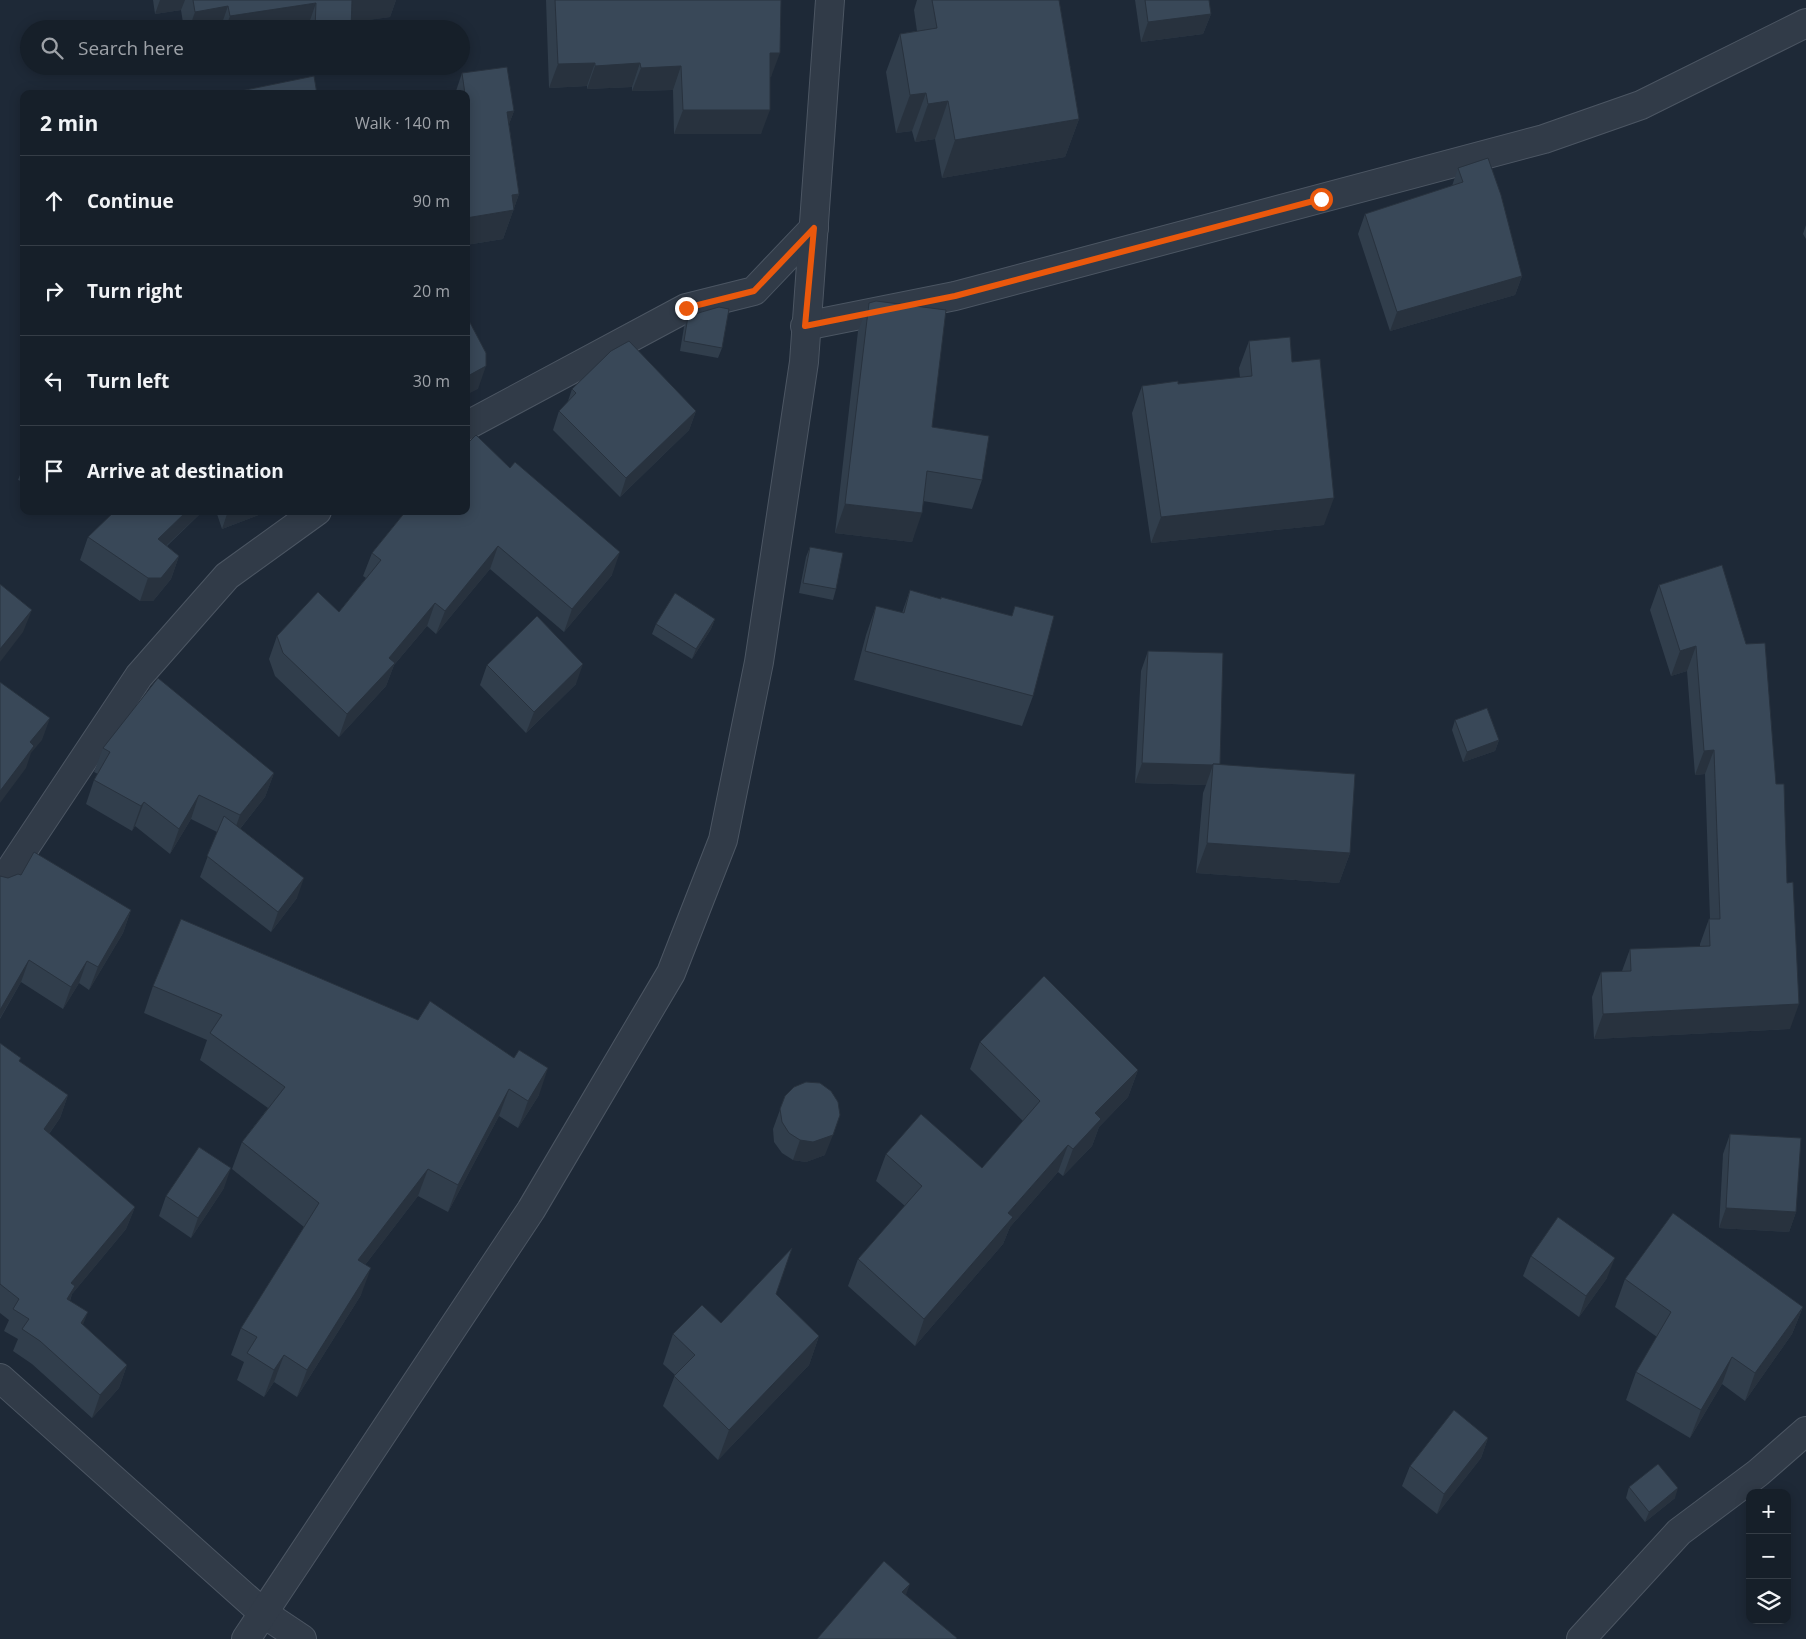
<!DOCTYPE html>
<html lang="en">
<head>
<meta charset="utf-8">
<style>
  :root { --surface:#161f29; --page:#232c35; --text:#f1f3f6; --muted:#9ea2a8; --line:#353d46 }
  body { margin:0; font-family:"Open Sans",sans-serif; background:var(--page); color:var(--text) }
  .controls { position:absolute; right:15px; bottom:15px; display:grid; overflow:hidden; border-radius:10px; box-shadow:0 2px 12px #0003 }
  .controls button { width:45px; height:45px; display:grid; place-items:center; padding:0; border:0; border-bottom:1px solid var(--line); background:var(--surface); color:var(--text); font:25px sans-serif }
  .stop { position:absolute; width:15px; height:15px; margin:-11px; border:4px solid #ea580c; border-radius:50%; background:#fff }
  .stop.end { background:#ea580c; border-color:#fff; box-shadow:0 1px 5px #0008 }
  .list { margin:0; padding:0; list-style:none }
  h2 { display:flex; justify-content:space-between; align-items:center; height:65px; margin:0; padding:0 20px; font-size:21px }
  h2 small { font-size:16px; font-weight:400; color:var(--muted) }
  .list li { display:grid; grid-template-columns:32px 1fr auto; gap:15px; align-items:center; box-sizing:border-box; height:90px; padding:0 20px; border-top:1px solid var(--line) }
  .list b { display:block; font-size:19px; white-space:nowrap }
  .list em { font-size:16px; font-style:normal; color:var(--muted) }
  .icon { flex:none; width:28px; height:28px; fill:none; stroke:currentColor; stroke-width:2; stroke-linecap:round; stroke-linejoin:round }
  .map { position:relative; flex:none; width:1806px; height:1639px; overflow:hidden }
  .search { position:absolute; background:var(--surface); box-shadow:0 2px 12px #0003; left:20px; top:20px; width:450px; height:55px; display:flex; align-items:center; gap:12px; box-sizing:border-box; padding:0 18px; border-radius:28px; color:var(--muted); font-size:19px }
  .panel { position:absolute; background:var(--surface); box-shadow:0 2px 12px #0003; left:20px; top:90px; width:450px; height:425px; border-radius:10px }
  .map>svg:first-child { display:block }
</style>
</head>
<body>
<div class="map">
<svg width="1806" height="1639" viewBox="0 0 1806 1639">
  <rect width="100%" height="100%" fill="#1e2937"/>
  <g fill="none" stroke-linecap="round" stroke-linejoin="round">
    <!-- minor casing -->
    <g stroke="#4c5663" stroke-width="30">
      <g id="minor">
        <polyline points="805,326 955,296 1544,139 1641,105 1806,23"/>
        <polyline points="466,426 686,308 754,291 814,228"/>
        <polyline points="0,885 139,676 227,576 317,511"/>
        <polyline points="0,1378 263,1613 302,1639"/>
        <polyline points="1581,1639 1679,1532 1758,1473 1806,1431"/>
      </g>
    </g>
    <!-- tertiary casing -->
    <g stroke="#4c5663" stroke-width="30">
      <polyline id="tertiary" points="246,1639 531,1210 671,973 723,840 759,662 804,362 830,0"/>
    </g>
    <!-- minor -->
    <use href="#minor" stroke="#313b48" stroke-width="28"/>
    <!-- tertiary -->
    <use href="#tertiary" stroke="#313b48" stroke-width="28"/>
  </g>
  <!-- wall -->
  <g fill="#313e4c">
    <polygon points="153,0 396,0 390,17 351,22 351,29 184,29 181,10 155,14"/>
    <polygon points="546,0 781,0 771,77 770,77 761,134 674,134 673,90 632,91 632,87 587,89 587,86 549,88"/>
    <polygon points="917,0 1059,0 1079,119 1065,157 942,178 935,139 915,142 912,131 896,133 886,72 900,34 917,31 914,10"/>
    <polygon points="1135,0 1209,0 1211,14 1203,34 1141,42"/>
    <polygon points="462,73 514,111 509,124 519,194 503,239 466,245 466,94 455,94"/>
    <polygon points="1458,168 1522,276 1515,295 1390,331 1358,234 1365,214 1452,186"/>
    <polygon points="1806,225 1806,239 1803,234"/>
    <polygon points="869,303 932,427 982,480 972,509 923,501 912,542 835,533 858,331"/>
    <polygon points="688,316 722,348 718,358 680,351 684,327"/>
    <polygon points="1249,341 1292,362 1324,525 1151,543 1132,413 1142,386 1178,384 1240,378 1239,368"/>
    <polygon points="572,389 696,411 689,430 620,497 553,430 559,411 567,404"/>
    <polygon points="24,465 24,482 18,480"/>
    <polygon points="115,511 203,511 167,546 179,556 171,579 153,601 140,601 80,560 88,537"/>
    <polygon points="216,511 269,511 222,529"/>
    <polygon points="406,511 612,575 564,632 490,569 436,634 427,626 394,665 386,686 339,737 275,676 269,659 277,636 339,612 366,578 363,576 372,553"/>
    <polygon points="810,547 836,589 833,600 799,593 806,557"/>
    <polygon points="1722,565 1790,1029 1594,1039 1592,997 1601,972 1622,971 1630,949 1700,947 1700,944 1709,919 1710,919 1705,774 1695,775 1687,671 1671,676 1650,610 1659,585"/>
    <polygon points="910,590 941,599 1012,616 1015,606 1033,696 1022,726 854,680 866,635 876,606 902,613"/>
    <polygon points="715,619 711,629 692,659 652,634 656,624"/>
    <polygon points="1148,651 1220,764 1350,853 1339,883 1196,873 1203,793 1206,785 1135,783 1141,671"/>
    <polygon points="487,665 576,684 526,733 480,685"/>
    <polygon points="1455,720 1499,740 1495,751 1463,762 1452,730"/>
    <polygon points="103,748 274,773 265,797 240,829 297,898 271,932 200,877 217,832 191,819 170,854 135,826 132,831 86,804 94,780 98,774 94,772"/>
    <polygon points="21,875 131,910 123,933 89,990 79,983 63,1009 21,982 0,1019 0,876 8,878"/>
    <polygon points="153,986 539,1095 518,1128 499,1116 448,1212 418,1196 365,1265 361,1295 297,1397 274,1382 264,1397 237,1380 244,1362 231,1355 241,1328 304,1227 232,1169 242,1142 268,1108 200,1060 207,1040 144,1013"/>
    <polygon points="980,1042 1138,1070 1128,1097 1099,1127 1092,1146 1063,1176 1058,1172 1010,1227 1003,1244 915,1346 848,1286 858,1259 905,1206 876,1181 886,1154 982,1168 1023,1121 970,1069"/>
    <polygon points="0,1043 20,1062 68,1095 60,1118 49,1134 135,1207 126,1229 72,1294 70,1301 83,1325 127,1365 119,1388 92,1418 32,1364 13,1351 18,1339 4,1331 9,1320 0,1313"/>
    <polygon points="785,1096 825,1155 806,1162 793,1160 782,1153 774,1142 773,1129"/>
    <polygon points="1730,1134 1796,1212 1789,1232 1719,1228 1723,1154"/>
    <polygon points="224,1188 191,1238 159,1216 166,1196"/>
    <polygon points="1531,1256 1607,1278 1579,1317 1523,1276"/>
    <polygon points="1625,1279 1803,1307 1792,1334 1745,1401 1722,1384 1690,1438 1626,1400 1636,1372 1657,1337 1615,1307"/>
    <polygon points="776,1294 819,1336 809,1365 718,1460 663,1406 675,1375 663,1364 673,1334 721,1323"/>
    <polygon points="1488,1438 1481,1458 1437,1514 1402,1486 1410,1466"/>
    <polygon points="1629,1487 1675,1498 1645,1522 1626,1498"/>
  </g>
  <!-- shaded-wall -->
  <g fill="#28323e">
    <polygon points="160,0 185,0 181,10 155,14"/>
    <polygon points="351,0 396,0 390,17 343,24"/>
    <polygon points="316,3 307,29 225,29 230,16"/>
    <polygon points="228,6 220,29 189,29 195,12"/>
    <polygon points="1211,14 1203,34 1141,42 1148,22"/>
    <polygon points="770,53 780,53 771,77 761,77"/>
    <polygon points="595,63 587,86 549,88 558,64"/>
    <polygon points="640,63 632,87 587,89 595,66"/>
    <polygon points="681,66 673,90 632,91 641,68"/>
    <polygon points="926,93 912,131 896,133 910,95"/>
    <polygon points="948,101 935,139 915,142 928,104"/>
    <polygon points="683,110 770,110 761,134 674,134"/>
    <polygon points="514,111 503,140 507,112"/>
    <polygon points="1079,119 1065,157 942,178 955,140"/>
    <polygon points="519,194 503,239 466,245 466,218 512,195"/>
    <polygon points="1522,276 1515,295 1390,331 1397,312"/>
    <polygon points="486,366 478,389 466,395 466,377"/>
    <polygon points="696,411 689,430 620,497 626,478"/>
    <polygon points="1334,498 1324,525 1151,543 1161,517"/>
    <polygon points="845,504 922,513 912,542 835,533"/>
    <polygon points="187,511 203,511 150,561 158,539"/>
    <polygon points="228,511 269,511 222,529"/>
    <polygon points="498,546 490,569 436,634 445,611"/>
    <polygon points="620,552 612,575 564,632 572,609"/>
    <polygon points="179,556 171,579 153,601 140,601 148,578"/>
    <polygon points="435,603 427,626 394,665 386,686 339,737 347,714 389,658"/>
    <polygon points="32,610 23,632 0,662 0,649"/>
    <polygon points="715,619 711,629 692,659 696,649"/>
    <polygon points="1696,646 1687,671 1671,676 1680,651"/>
    <polygon points="583,664 576,684 526,733 534,712"/>
    <polygon points="50,718 42,740 31,753 26,768 0,803 0,791 30,742"/>
    <polygon points="1499,740 1495,751 1463,762 1467,752"/>
    <polygon points="1714,750 1705,774 1695,775 1704,751"/>
    <polygon points="1142,763 1213,765 1206,785 1135,783"/>
    <polygon points="274,773 265,797 231,840 240,815"/>
    <polygon points="199,795 191,819 170,854 179,829"/>
    <polygon points="144,802 135,826 132,831 141,806"/>
    <polygon points="1207,843 1350,853 1339,883 1196,873"/>
    <polygon points="304,878 297,898 271,932 278,912"/>
    <polygon points="131,910 123,933 89,990 98,967"/>
    <polygon points="29,960 21,982 0,1018 0,1010"/>
    <polygon points="87,961 79,983 63,1009 71,987"/>
    <polygon points="1799,1004 1790,1029 1594,1039 1603,1014"/>
    <polygon points="548,1068 539,1095 518,1128 528,1101"/>
    <polygon points="1138,1070 1128,1097 1099,1127 1092,1146 1063,1176 1073,1149 1095,1113"/>
    <polygon points="509,1089 499,1116 448,1212 458,1185"/>
    <polygon points="68,1095 60,1118 36,1152 44,1129"/>
    <polygon points="833,1135 825,1155 806,1162 793,1160 800,1140"/>
    <polygon points="1068,1145 1058,1172 1010,1227 1003,1244 915,1346 924,1319 1008,1213"/>
    <polygon points="231,1168 224,1188 191,1238 198,1218"/>
    <polygon points="428,1169 418,1196 348,1287 358,1260"/>
    <polygon points="135,1207 126,1229 72,1294 67,1308 59,1321 71,1283"/>
    <polygon points="1726,1208 1796,1212 1789,1232 1719,1228"/>
    <polygon points="1615,1258 1607,1278 1579,1317 1586,1296"/>
    <polygon points="371,1268 361,1295 297,1397 307,1370"/>
    <polygon points="1803,1307 1792,1334 1745,1401 1755,1373"/>
    <polygon points="88,1312 79,1335 81,1323"/>
    <polygon points="819,1336 809,1365 718,1460 729,1430"/>
    <polygon points="284,1355 274,1382 264,1397 274,1370"/>
    <polygon points="1732,1357 1722,1384 1690,1438 1701,1410"/>
    <polygon points="127,1365 119,1388 92,1418 100,1395"/>
    <polygon points="1488,1438 1481,1458 1437,1514 1444,1494"/>
    <polygon points="1678,1488 1675,1498 1645,1522 1649,1512"/>
    <polygon points="910,1584 900,1611 902,1592"/>
  </g>
  <!-- building -->
  <g fill="#394858" stroke="#28323e">
    <polygon points="193,0 352,0 351,29 315,29 316,3 230,16 228,6 195,12"/>
    <polygon points="555,0 781,0 780,53 770,53 770,110 683,110 681,66 641,68 640,63 595,66 595,63 558,64"/>
    <polygon points="932,0 1059,0 1079,119 955,140 948,101 928,104 926,93 910,95 900,34 937,28"/>
    <polygon points="1145,0 1209,0 1211,14 1148,22"/>
    <polygon points="507,67 514,111 507,112 519,194 512,195 514,210 466,218 466,94 465,94 462,73"/>
    <polygon points="314,76 317,94 226,94"/>
    <polygon points="1488,158 1501,195 1522,276 1397,312 1365,214 1463,182 1458,168"/>
    <polygon points="876,301 946,310 932,427 989,436 982,480 927,471 922,513 845,504 869,303"/>
    <polygon points="719,307 729,309 722,348 684,341 688,316"/>
    <polygon points="466,315 486,353 486,366 466,377"/>
    <polygon points="1290,337 1292,362 1320,359 1334,498 1161,517 1142,386 1178,381 1178,384 1252,376 1249,341"/>
    <polygon points="629,341 696,411 626,478 559,411 576,393 572,389 611,351"/>
    <polygon points="476,435 510,468 515,462 620,552 572,609 498,546 445,611 435,603 389,658 395,663 347,714 283,653 277,636 318,592 339,612 381,560 372,553 406,511 466,511 466,445"/>
    <polygon points="115,511 187,511 158,539 179,556 161,578 148,578 88,537"/>
    <polygon points="810,547 843,553 836,589 803,583"/>
    <polygon points="1722,565 1746,644 1765,643 1776,784 1784,784 1787,883 1793,882 1799,1004 1603,1014 1601,972 1631,971 1630,949 1710,946 1709,919 1720,919 1714,750 1704,751 1696,646 1680,651 1659,585"/>
    <polygon points="0,584 32,610 0,649"/>
    <polygon points="910,590 941,599 941,597 1012,616 1015,606 1054,616 1033,696 865,651 876,606 904,613"/>
    <polygon points="675,593 715,619 696,649 656,624"/>
    <polygon points="537,616 583,664 534,712 487,665"/>
    <polygon points="1148,651 1223,653 1220,764 1213,764 1213,765 1142,763"/>
    <polygon points="158,678 274,773 240,815 199,795 179,829 144,802 141,806 94,780 110,752 103,748"/>
    <polygon points="0,682 50,718 30,742 34,746 0,791"/>
    <polygon points="1487,708 1499,740 1467,752 1455,720"/>
    <polygon points="1213,764 1355,774 1350,853 1207,843"/>
    <polygon points="224,816 304,878 278,912 207,856"/>
    <polygon points="34,852 131,910 98,967 87,961 71,987 29,960 0,1010 0,876 8,878 18,874 21,875"/>
    <polygon points="181,919 418,1020 430,1001 514,1058 519,1050 548,1068 528,1101 509,1089 458,1185 428,1169 358,1260 371,1268 307,1370 284,1355 274,1370 247,1353 257,1337 241,1328 319,1203 242,1142 285,1087 210,1033 222,1015 153,986"/>
    <polygon points="1044,976 1138,1070 1095,1113 1101,1119 1073,1149 1068,1145 1008,1213 1013,1217 924,1319 858,1259 922,1186 886,1154 921,1114 982,1168 1040,1101 980,1042"/>
    <polygon points="0,1043 21,1058 19,1061 68,1095 44,1129 135,1207 71,1283 75,1286 67,1299 88,1312 81,1323 127,1365 100,1395 40,1341 22,1329 29,1319 13,1309 19,1299 0,1284"/>
    <polygon points="806,1082 820,1083 831,1091 838,1102 840,1115 833,1135 813,1142 800,1140 789,1133 782,1122 780,1109 785,1096 794,1087"/>
    <polygon points="1730,1134 1801,1138 1796,1212 1726,1208"/>
    <polygon points="199,1147 231,1168 198,1218 166,1196"/>
    <polygon points="1673,1213 1803,1307 1755,1373 1732,1357 1701,1410 1636,1372 1671,1312 1625,1279"/>
    <polygon points="1558,1217 1615,1258 1586,1296 1531,1256"/>
    <polygon points="792,1248 776,1294 819,1336 729,1430 674,1376 695,1355 673,1334 702,1305 721,1323"/>
    <polygon points="1454,1410 1488,1438 1444,1494 1410,1466"/>
    <polygon points="1658,1464 1678,1488 1649,1512 1629,1487"/>
    <polygon points="884,1561 910,1584 902,1592 957,1638 956,1639 817,1639"/>
  </g>
  <g fill="none" stroke-linecap="round" stroke-linejoin="round">
    <!-- route -->
    <polyline stroke="#ea580c" stroke-width="6" points="686,308 754,291 814,228 805,326 955,296 1321,199"/>
  </g>
</svg>
<div class="controls">
<button>+</button>
<button>−</button>
<button><svg class="icon" aria-label="layers" viewBox="0 0 24 24"><path d="M12 4l9 5-9 5-9-5zM3 14l9 5 9-5"/></svg></button>
</div>
<div class="stop" style="left:1321px;top:199px"></div>
<div class="stop end" style="left:686px;top:308px"></div>
<div class="search"><svg class="icon" aria-label="search" viewBox="0 0 24 24"><circle cx="10" cy="10" r="6"/><path d="M15 15l6 6"/></svg>Search here</div>
<section class="panel">
<h2>2 min<small>Walk · 140 m</small></h2>
<ul class="list">
<li><svg class="icon" aria-label="ahead" viewBox="0 0 24 24"><path d="M12 20V5M6 11l6-6 6 6"/></svg><div><b>Continue</b></div><em>90 m</em></li>
<li><svg class="icon" aria-label="right" viewBox="0 0 24 24"><path d="M7 20v-9h11M14 6l5 5-5 5"/></svg><div><b>Turn right</b></div><em>20 m</em></li>
<li><svg class="icon" aria-label="left" viewBox="0 0 24 24"><path d="M17 20v-9H6M10 6l-5 5 5 5"/></svg><div><b>Turn left</b></div><em>30 m</em></li>
<li><svg class="icon" aria-label="arrive" viewBox="0 0 24 24"><path d="M6 21V4h12l-3 4 3 4H6"/></svg><div><b>Arrive at destination</b></div></li>
</ul>
</section>
</div>
</body>
</html>
